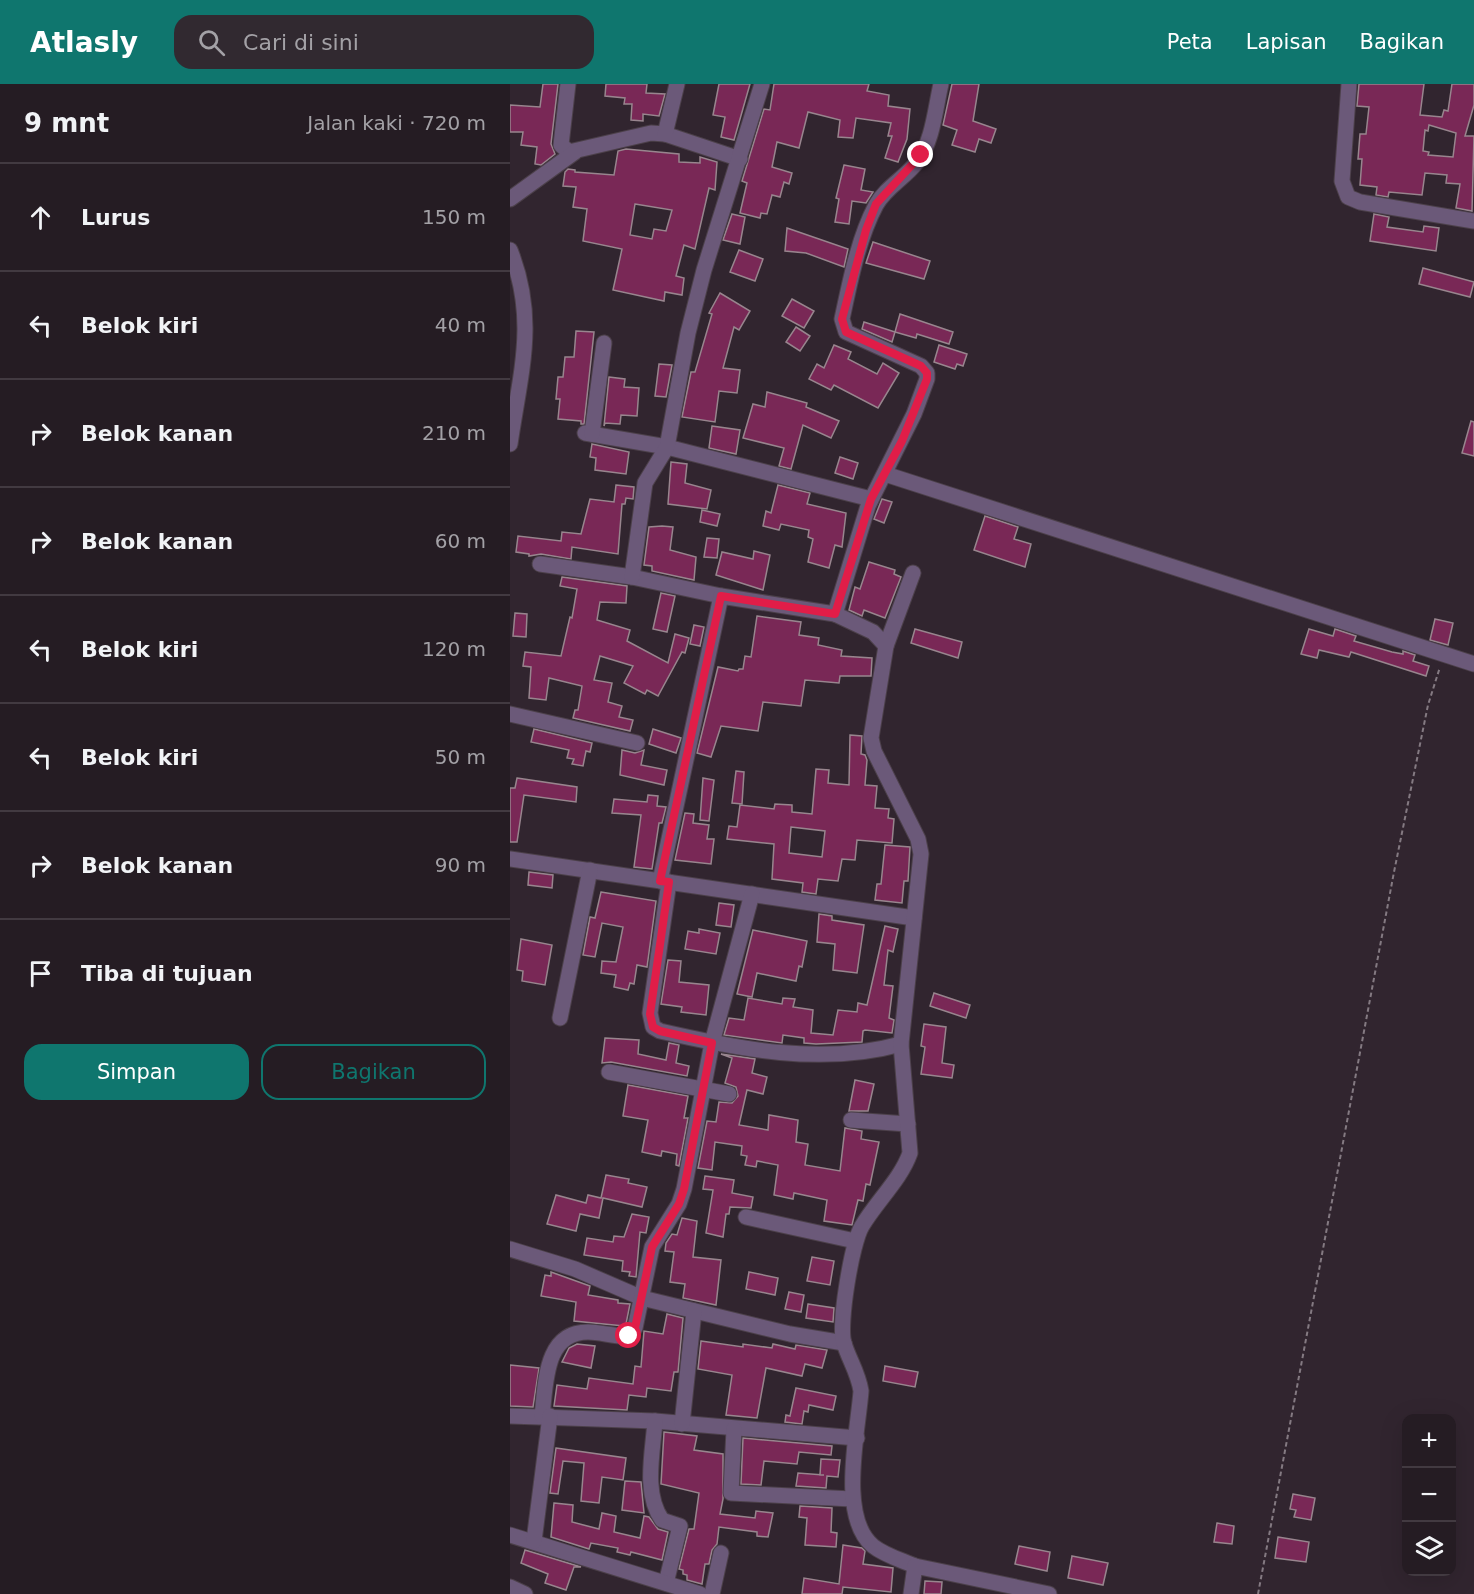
<!DOCTYPE html>
<html lang="id">
<head>
<meta charset="utf-8">
<style>
  :root { --surface:#251c23; --page:#312930; --text:#f1f3f6; --muted:#a3a1a6; --line:#423a41; --accent:#0f766e }
  body { margin:0; font-family:"DejaVu Sans",sans-serif; background:var(--page); color:var(--text) }
  .controls { position:absolute; right:18px; bottom:18px; display:grid; overflow:hidden; border-radius:12px; box-shadow:0 6px 24px #0002 }
  .controls button { width:54px; height:54px; display:grid; place-items:center; padding:0; border:0; border-bottom:2px solid var(--line); background:var(--surface); color:var(--text); font:30px sans-serif }
  .stop { position:absolute; width:18px; height:18px; margin:-14px; border:4px solid #e11d48; border-radius:50%; background:#fff }
  .stop.end { background:#e11d48; border-color:#fff; box-shadow:0 2px 6px #0008 }
  .list { margin:0; padding:0; list-style:none }
  h2 { display:flex; justify-content:space-between; align-items:center; height:78px; margin:0; padding:0 24px; font-size:26px }
  h2 small { font-size:20px; font-weight:400; color:var(--muted) }
  .list li { display:grid; grid-template-columns:39px 1fr auto; gap:18px; align-items:center; box-sizing:border-box; height:108px; padding:0 24px; border-top:2px solid var(--line) }
  .list b { display:block; font-size:22px; white-space:nowrap }
  .list em { font-size:20px; font-style:normal; color:var(--muted) }
  .actions { display:flex; gap:12px; padding:18px 24px }
  .actions a { flex:1; padding:14px 0; border:2px solid var(--accent); border-radius:18px; text-align:center; font-size:21px; color:var(--accent) }
  .actions .main { background:var(--accent); color:#fff }
  .icon { flex:none; width:33px; height:33px; fill:none; stroke:currentColor; stroke-width:2; stroke-linecap:round; stroke-linejoin:round }
  .map { position:relative; flex:none; width:964px; height:1510px; overflow:hidden }
  header { display:flex; align-items:center; gap:36px; box-sizing:border-box; height:84px; padding:0 30px; background:var(--accent); color:#fff }
  header strong { font-size:28px }
  nav { display:flex; gap:33px; margin-inline-start:auto; font-size:21px }
  .search { width:420px; height:54px; background:var(--page); display:flex; align-items:center; gap:15px; box-sizing:border-box; padding:0 21px; border-radius:18px; color:var(--muted); font-size:22px }
  main { display:flex }
  aside { flex:1; background:var(--surface) }
  .map>svg:first-child { display:block }
</style>
</head>
<body>
<header>
<strong>Atlasly</strong>
<div class="search"><svg class="icon" aria-label="search" viewBox="0 0 24 24"><circle cx="10" cy="10" r="6"/><path d="M15 15l6 6"/></svg>Cari di sini</div>
<nav><a>Peta</a><a>Lapisan</a><a>Bagikan</a></nav>
</header>
<main>
<aside>
<h2>9 mnt<small>Jalan kaki · 720 m</small></h2>
<ul class="list">
<li><svg class="icon" aria-label="ahead" viewBox="0 0 24 24"><path d="M12 20V5M6 11l6-6 6 6"/></svg><div><b>Lurus</b></div><em>150 m</em></li>
<li><svg class="icon" aria-label="left" viewBox="0 0 24 24"><path d="M17 20v-9H6M10 6l-5 5 5 5"/></svg><div><b>Belok kiri</b></div><em>40 m</em></li>
<li><svg class="icon" aria-label="right" viewBox="0 0 24 24"><path d="M7 20v-9h11M14 6l5 5-5 5"/></svg><div><b>Belok kanan</b></div><em>210 m</em></li>
<li><svg class="icon" aria-label="right" viewBox="0 0 24 24"><path d="M7 20v-9h11M14 6l5 5-5 5"/></svg><div><b>Belok kanan</b></div><em>60 m</em></li>
<li><svg class="icon" aria-label="left" viewBox="0 0 24 24"><path d="M17 20v-9H6M10 6l-5 5 5 5"/></svg><div><b>Belok kiri</b></div><em>120 m</em></li>
<li><svg class="icon" aria-label="left" viewBox="0 0 24 24"><path d="M17 20v-9H6M10 6l-5 5 5 5"/></svg><div><b>Belok kiri</b></div><em>50 m</em></li>
<li><svg class="icon" aria-label="right" viewBox="0 0 24 24"><path d="M7 20v-9h11M14 6l5 5-5 5"/></svg><div><b>Belok kanan</b></div><em>90 m</em></li>
<li><svg class="icon" aria-label="arrive" viewBox="0 0 24 24"><path d="M6 21V4h12l-3 4 3 4H6"/></svg><div><b>Tiba di tujuan</b></div></li>
</ul>
<div class="actions"><a class="main">Simpan</a><a>Bagikan</a></div>
</aside>
<div class="map">
<svg width="964" height="1510" viewBox="0 0 964 1510">
  <rect width="100%" height="100%" fill="#31252f"/>
  <!-- building -->
  <g fill="#792856" stroke="#98858e" stroke-width="1.5" fill-rule="evenodd">
    <polygon points="33,0 48,0 41,60 45,70 31,81 25,80 27,63 11,61 13,48 0,48 0,21 30,23"/>
    <polygon points="96,0 137,0 136,9 155,10 149,32 133,30 133,37 121,36 122,20 114,20 115,14 95,12"/>
    <polygon points="209,0 240,0 224,56 211,53 215,33 203,31"/>
    <polygon points="264,0 359,0 357,7 379,11 378,22 400,25 397,55 388,78 375,74 382,52 378,52 381,39 346,34 343,54 328,53 330,36 298,28 289,64 267,58 262,83 282,89 279,100 274,98 270,113 262,111 257,130 251,129 250,134 230,129 237,99 232,97 254,25 260,26"/>
    <polygon points="442,0 469,0 463,37 486,45 481,59 469,55 465,68 442,61 447,46 433,41"/>
    <path d="M 849,0 L 914,0 L 910,31 L 932,33 L 934,26 L 938,27 L 942,0 L 964,0 L 964,21 L 955,52 L 964,52 L 962,127 L 946,124 L 950,100 L 936,99 L 937,91 L 915,89 L 912,111 L 879,108 L 878,113 L 866,111 L 867,103 L 850,101 L 852,75 L 848,75 L 850,50 L 856,50 L 859,23 L 847,22 ZM 919,41 L 946,49 L 943,73 L 918,71 L 919,68 L 913,67 L 915,46 L 918,47 Z"/>
    <path d="M 116,65 L 169,70 L 169,78 L 190,79 L 190,73 L 207,78 L 205,106 L 199,104 L 185,165 L 174,161 L 166,192 L 174,194 L 172,211 L 155,208 L 154,217 L 103,206 L 112,165 L 73,157 L 77,125 L 63,123 L 66,103 L 53,102 L 55,88 L 58,85 L 65,86 L 65,88 L 104,91 L 108,67 ZM 125,120 L 162,126 L 156,147 L 144,145 L 142,155 L 120,151 Z"/>
    <polygon points="334,81 355,85 351,106 363,108 356,119 342,117 339,140 325,138 329,115 326,114"/>
    <polygon points="222,130 235,133 230,160 213,156"/>
    <polygon points="864,130 879,133 877,143 913,148 914,142 929,144 926,167 860,157"/>
    <polygon points="277,144 338,165 334,183 296,169 275,167"/>
    <polygon points="363,158 420,177 414,195 356,179"/>
    <polygon points="229,166 253,175 245,197 220,188"/>
    <polygon points="913,184 964,198 960,213 909,200"/>
    <polygon points="210,209 240,227 229,246 224,243 213,284 230,286 227,309 209,307 205,338 172,333 181,288 185,288 202,230 199,229"/>
    <polygon points="282,215 304,227 294,244 272,232"/>
    <polygon points="390,230 443,248 439,260 407,250 406,254 385,248"/>
    <polygon points="354,238 385,248 382,258 352,245"/>
    <polygon points="286,243 300,252 290,267 276,258"/>
    <polygon points="66,247 84,248 74,340 71,340 71,337 48,335 50,315 46,315 48,293 53,293 55,273 64,273"/>
    <polygon points="324,261 341,268 338,275 367,290 373,279 389,289 368,324 324,301 321,306 299,295 307,280 314,284"/>
    <polygon points="429,261 457,270 453,282 447,280 445,285 424,278"/>
    <polygon points="149,280 162,281 156,313 145,312"/>
    <polygon points="99,293 115,295 114,303 129,304 127,332 111,331 110,340 95,339 94,342"/>
    <polygon points="257,308 297,319 296,323 329,337 321,354 293,341 281,385 269,382 274,364 233,354 243,320 255,323"/>
    <polygon points="961,337 964,338 964,372 952,369"/>
    <polygon points="202,342 230,346 226,370 199,364"/>
    <polygon points="82,360 119,368 116,390 85,386 86,374 80,373"/>
    <polygon points="330,373 348,379 343,395 325,389"/>
    <polygon points="161,378 177,380 175,399 201,406 197,425 158,420"/>
    <polygon points="106,401 124,403 123,415 116,414 115,420 112,420 108,470 62,463 61,475 31,470 19,472 19,470 6,468 8,452 51,457 52,448 71,450 80,415 104,418"/>
    <polygon points="268,401 300,409 297,420 336,429 332,463 325,461 319,484 298,478 303,455 298,453 299,446 271,440 269,446 253,442 256,427 261,429"/>
    <polygon points="372,415 382,418 374,439 364,435"/>
    <polygon points="192,426 210,430 207,442 190,438"/>
    <polygon points="475,432 508,443 504,455 521,460 515,483 464,466"/>
    <polygon points="152,442 163,443 160,466 186,473 184,496 142,487 142,482 134,481 139,443"/>
    <polygon points="197,454 209,455 207,474 194,473"/>
    <polygon points="244,467 260,471 253,506 206,491 212,468 243,475"/>
    <polygon points="359,478 385,486 384,490 391,493 375,534 354,526 352,532 339,526 345,503 350,505"/>
    <polygon points="52,493 117,502 116,519 90,518 87,536 120,546 117,557 158,579 165,550 179,554 175,569 172,568 148,612 137,606 135,610 114,599 123,582 90,572 84,596 102,599 98,618 112,622 109,633 123,636 120,647 63,634 65,626 68,626 72,602 39,594 36,616 19,614 21,583 13,582 15,568 51,572 60,533 62,534 67,505 50,502"/>
    <polygon points="151,509 165,512 157,548 143,545"/>
    <polygon points="5,529 17,530 16,553 3,552"/>
    <polygon points="247,532 291,538 289,551 309,554 308,561 332,566 331,572 362,574 361,592 330,592 329,599 295,596 291,622 253,618 248,647 211,642 201,673 187,669 208,583 228,587 229,585 233,585 235,572 241,573"/>
    <polygon points="925,535 943,539 938,561 920,556"/>
    <polygon points="184,541 194,543 190,562 180,560"/>
    <polygon points="405,545 452,558 448,574 401,559"/>
    <polygon points="799,545 823,552 825,545 846,552 844,557 882,568 893,570 893,567 905,571 903,577 919,582 916,592 841,568 839,573 809,566 807,574 791,570"/>
    <polygon points="24,645 82,659 80,668 76,667 73,682 62,680 64,675 57,674 59,666 21,658"/>
    <polygon points="143,645 171,654 166,669 139,660"/>
    <path d="M 340,651 L 352,652 L 351,670 L 355,671 L 357,676 L 355,701 L 367,702 L 365,724 L 379,725 L 378,734 L 384,735 L 382,759 L 347,756 L 345,776 L 332,775 L 328,797 L 308,795 L 306,810 L 292,808 L 293,799 L 262,795 L 264,760 L 217,755 L 219,742 L 227,743 L 230,721 L 264,725 L 265,720 L 282,721 L 282,728 L 302,730 L 306,685 L 319,686 L 318,699 L 339,701 ZM 281,743 L 315,747 L 312,773 L 279,769 Z"/>
    <polygon points="112,666 125,669 134,666 131,681 157,686 154,701 110,691"/>
    <polygon points="226,687 234,688 232,720 222,719"/>
    <polygon points="7,694 67,703 66,718 14,711 7,758 0,758 0,704 5,704"/>
    <polygon points="193,694 204,696 199,737 190,736"/>
    <polygon points="138,711 148,712 147,722 156,723 152,739 149,739 142,785 124,783 131,731 102,729 104,715 137,718"/>
    <polygon points="175,729 184,730 183,739 199,741 197,755 204,755 201,780 165,776"/>
    <polygon points="375,761 400,763 398,797 394,797 392,819 365,816 367,800 371,800"/>
    <polygon points="19,788 43,791 42,804 18,801"/>
    <polygon points="91,808 146,817 137,883 127,881 124,900 120,899 118,906 104,903 106,891 91,889 92,877 106,878 113,843 92,839 85,873 73,871 80,833 85,834"/>
    <polygon points="209,819 224,821 221,843 206,841"/>
    <polygon points="309,830 322,832 322,836 354,841 347,889 323,886 325,860 307,858"/>
    <polygon points="375,842 388,845 383,868 378,866 374,901 383,902 379,934 384,936 382,949 355,946 353,947 352,958 306,960 294,959 294,954 273,951 272,959 214,951 219,934 234,936 238,914 272,920 273,914 285,915 283,923 303,926 301,949 323,951 328,926 347,928 348,919 357,921"/>
    <polygon points="189,845 210,849 206,870 175,865 178,847 189,849"/>
    <polygon points="243,846 297,857 292,883 289,882 286,897 247,889 242,913 227,910"/>
    <polygon points="11,855 42,861 35,901 12,897 13,887 7,886"/>
    <polygon points="158,876 171,877 169,898 199,901 196,931 171,928 172,923 151,920"/>
    <polygon points="424,909 460,921 456,934 420,922"/>
    <polygon points="414,940 436,943 432,979 444,981 442,994 411,990 415,963 411,962"/>
    <polygon points="95,954 129,956 128,970 156,976 159,959 169,961 166,979 179,982 177,992 101,978 92,979"/>
    <polygon points="211,970 245,975 242,989 257,993 253,1010 237,1006 229,1041 258,1046 259,1031 288,1036 286,1058 298,1060 295,1081 330,1087 335,1044 352,1047 351,1055 369,1058 360,1101 356,1100 353,1117 348,1116 342,1141 314,1137 317,1116 284,1109 283,1115 264,1111 268,1081 247,1077 246,1083 235,1081 237,1072 231,1071 232,1062 205,1058 202,1086 188,1084 197,1037 206,1038 209,1018 222,1019 228,1012 226,1003 215,999 222,974"/>
    <polygon points="345,996 364,1000 358,1027 339,1027"/>
    <polygon points="118,1001 178,1012 174,1034 178,1034 169,1082 166,1081 167,1070 152,1067 151,1072 132,1068 138,1036 113,1032"/>
    <polygon points="96,1091 119,1095 118,1099 137,1103 132,1123 93,1114 89,1134 70,1130 66,1147 37,1140 46,1111 76,1119 78,1111 91,1114"/>
    <polygon points="195,1092 224,1096 222,1109 243,1113 241,1124 220,1123 219,1130 216,1130 213,1153 196,1149 203,1106 193,1105"/>
    <polygon points="122,1130 139,1133 136,1149 130,1148 126,1193 119,1192 120,1188 112,1187 113,1177 74,1171 77,1154 103,1158 104,1152 114,1153"/>
    <polygon points="172,1134 187,1137 183,1173 211,1176 206,1221 173,1214 175,1200 160,1198 164,1168 155,1167 156,1159 162,1150 167,1151"/>
    <polygon points="302,1173 324,1177 320,1201 297,1197"/>
    <polygon points="41,1188 80,1202 78,1211 108,1216 108,1219 120,1220 116,1240 114,1242 64,1237 66,1218 31,1212 35,1191 41,1192"/>
    <polygon points="239,1188 268,1194 265,1211 236,1205"/>
    <polygon points="279,1208 294,1211 291,1228 275,1225"/>
    <polygon points="298,1220 324,1224 323,1238 296,1234"/>
    <polygon points="157,1230 173,1234 168,1288 164,1288 161,1307 137,1304 136,1313 119,1311 117,1326 44,1322 47,1301 77,1305 79,1294 123,1300 125,1282 131,1283 134,1247 153,1250"/>
    <polygon points="191,1257 233,1263 233,1260 262,1264 263,1260 285,1265 286,1261 317,1266 312,1284 295,1280 292,1292 256,1284 247,1334 216,1331 222,1291 188,1285"/>
    <polygon points="67,1260 85,1262 81,1284 52,1278 59,1264"/>
    <polygon points="0,1281 29,1284 23,1323 0,1322"/>
    <polygon points="375,1282 408,1288 405,1303 373,1297"/>
    <polygon points="286,1304 326,1312 323,1326 299,1321 298,1328 294,1327 292,1340 275,1338 276,1331 280,1332"/>
    <polygon points="154,1348 187,1352 184,1366 213,1370 213,1415 210,1430 245,1434 246,1427 263,1429 258,1453 247,1452 247,1448 209,1443 207,1460 202,1466 199,1480 195,1480 192,1500 177,1496 177,1491 173,1490 173,1486 169,1485 179,1445 184,1445 189,1409 151,1400"/>
    <polygon points="233,1354 322,1362 321,1371 289,1368 287,1380 254,1377 251,1401 231,1400"/>
    <polygon points="46,1364 116,1374 113,1396 92,1393 89,1419 71,1417 74,1379 53,1377 48,1410 40,1409"/>
    <polygon points="311,1375 330,1376 328,1393 317,1392 316,1404 286,1402 288,1389 314,1391 310,1391"/>
    <polygon points="115,1397 131,1398 134,1429 112,1426"/>
    <polygon points="783,1410 805,1414 801,1436 784,1433 786,1426 780,1425"/>
    <polygon points="44,1419 63,1421 62,1438 89,1445 92,1429 106,1432 104,1448 130,1454 134,1432 139,1433 148,1445 158,1448 152,1476 121,1468 120,1471 107,1468 108,1464 81,1459 79,1465 41,1453"/>
    <polygon points="290,1422 322,1424 321,1448 327,1449 326,1463 295,1461 297,1434 289,1433"/>
    <polygon points="707,1439 724,1442 722,1460 704,1458"/>
    <polygon points="768,1453 799,1458 796,1478 765,1474"/>
    <polygon points="333,1461 352,1464 355,1467 353,1480 383,1484 381,1508 333,1503 332,1510 292,1510 294,1494 329,1500"/>
    <polygon points="509,1462 540,1468 537,1487 505,1480"/>
    <polygon points="15,1466 71,1483 64,1483 56,1506 35,1499 38,1490 11,1479"/>
    <polygon points="562,1472 598,1479 593,1501 558,1494"/>
    <polygon points="415,1497 432,1498 431,1510 414,1510"/>
  </g>
  <g fill="none" stroke-linecap="round" stroke-linejoin="round">
    <!-- minor casing -->
    <g stroke="#4c404a" stroke-width="17">
      <g id="minor">
        <polyline points="58,0 51,61 59,68 141,49 155,50 230,75"/>
        <polyline points="839,0 832,97 838,113 850,118 964,137"/>
        <polyline points="155,50 167,0"/>
        <polyline points="0,115 65,68"/>
        <path d="M 0,166 C 28,236 10,290 0,360"/>
        <polyline points="75,349 157,363 361,415"/>
        <polyline points="82,350 94,259"/>
        <polyline points="375,390 964,580"/>
        <polyline points="30,480 122,493 211,512"/>
        <polyline points="122,493 135,399 157,363 178,249 194,186 252,0"/>
        <polyline points="376,562 403,489"/>
        <polyline points="0,630 127,659"/>
        <polyline points="0,775 404,834"/>
        <polyline points="150,797 211,512 325,530"/>
        <path d="M 159,798 L 140,929 L 143,943 L 150,947 C 228,965 312,982 391,960"/>
        <polyline points="50,934 80,786"/>
        <polyline points="99,988 219,1010"/>
        <polyline points="341,1036 398,1040"/>
        <polyline points="236,1133 345,1157"/>
        <polyline points="0,1165 65,1185 132,1214 280,1250 334,1259"/>
        <polyline points="0,1332 145,1337 347,1354"/>
        <path d="M 32,1332 C 36,1300 34,1248 78,1248 C 91,1248 105,1253 119,1252 L 125,1244 L 142,1163 L 169,1120 L 174,1105 L 202,959 L 242,810"/>
        <path d="M 145,1337 C 143,1368 133,1409 152,1436 L 170,1442 L 156,1499"/>
        <polyline points="172,1340 184,1227"/>
        <polyline points="224,1345 221,1409 342,1415"/>
        <polyline points="0,1451 190,1510"/>
        <polyline points="24,1457 40,1332"/>
        <path d="M 405,1482 C 391,1476 374,1471 363,1462 C 328,1433 348,1348 351,1307 C 348,1288 339,1276 334,1259 C 328,1241 342,1158 352,1142 C 366,1118 391,1095 400,1069 L 391,960 L 411,770 L 408,755 L 364,667 L 361,654 L 376,562 L 363,548 L 325,530 L 358,422 L 404,330 L 417,295 L 417,289 L 411,282 L 336,248 L 332,235 C 340,198 348,155 366,121 C 376,103 395,94 407,78 C 423,57 425,26 431,0"/>
        <polyline points="0,1503 15,1510"/>
        <polyline points="202,1510 211,1469"/>
        <polyline points="401,1510 405,1482 539,1510"/>
      </g>
    </g>
    <!-- path -->
    <polyline stroke="#847a82" stroke-width="2" stroke-dasharray="4.5 3" stroke-linecap="butt" points="748,1510 884,788 918,621 930,583"/>
    <!-- minor -->
    <use href="#minor" stroke="#6b5979" stroke-width="15"/>
  </g>
  <g fill="none" stroke-linecap="round" stroke-linejoin="round">
    <!-- route -->
    <polyline stroke="#e11d48" stroke-width="8" points="119,1252 125,1244 142,1163 169,1120 174,1105 202,959 150,947 143,943 140,930 159,798 150,797 211,512 325,530 361,415 392,357 417,295 417,289 411,282 336,248 332,235 356,146 366,120 411,71"/>
  </g>
</svg>
<div class="controls">
<button>+</button>
<button>−</button>
<button><svg class="icon" aria-label="layers" viewBox="0 0 24 24"><path d="M12 4l9 5-9 5-9-5zM3 14l9 5 9-5"/></svg></button>
</div>
<div class="stop" style="left:119px;top:1252px"></div>
<div class="stop end" style="left:411px;top:71px"></div>
</div>
</main>
</body>
</html>
